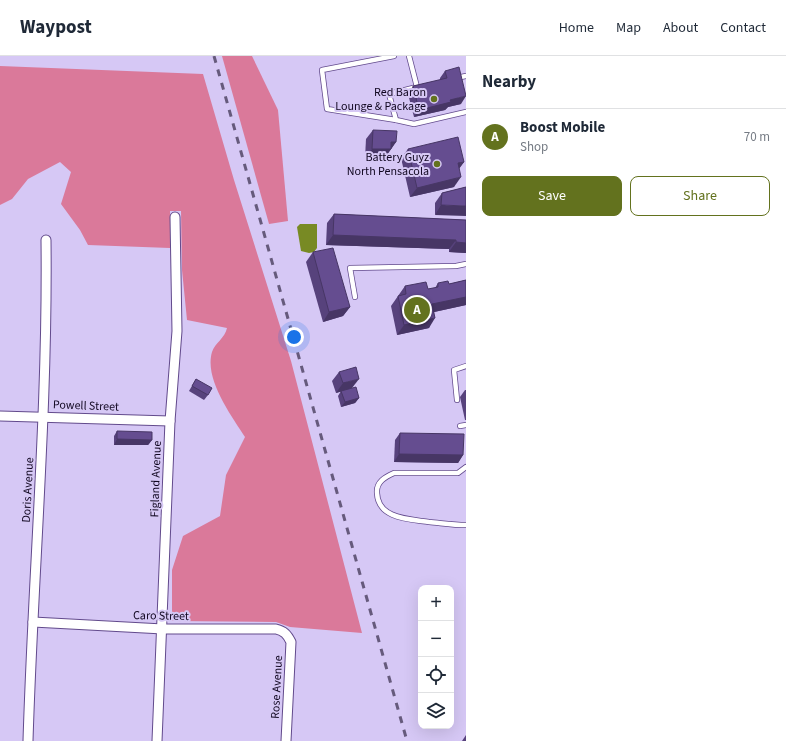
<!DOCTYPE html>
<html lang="en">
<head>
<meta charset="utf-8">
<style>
  :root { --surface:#fff; --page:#f2f2f3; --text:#1f2937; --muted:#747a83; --line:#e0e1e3; --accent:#63721e }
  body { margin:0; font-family:"Source Sans 3",sans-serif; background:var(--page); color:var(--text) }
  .controls { position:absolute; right:12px; bottom:12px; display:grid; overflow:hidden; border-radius:8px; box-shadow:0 4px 16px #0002 }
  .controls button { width:36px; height:36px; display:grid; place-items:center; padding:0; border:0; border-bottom:1px solid var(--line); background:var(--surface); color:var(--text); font:20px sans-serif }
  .you { position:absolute; left:294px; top:281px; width:14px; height:14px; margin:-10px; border:3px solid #fff; border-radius:50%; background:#1a73e8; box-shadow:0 0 0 6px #1a73e833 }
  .badge { display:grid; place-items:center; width:26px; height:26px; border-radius:50%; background:var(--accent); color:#fff; font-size:13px; font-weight:700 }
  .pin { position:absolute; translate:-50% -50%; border:2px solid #fff; box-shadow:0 1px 4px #0006 }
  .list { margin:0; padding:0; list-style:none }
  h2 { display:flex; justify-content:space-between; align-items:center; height:52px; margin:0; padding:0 16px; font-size:17px }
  h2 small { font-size:13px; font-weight:400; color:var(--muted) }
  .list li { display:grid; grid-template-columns:26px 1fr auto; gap:12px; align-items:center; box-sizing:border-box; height:56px; padding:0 16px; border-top:1px solid var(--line) }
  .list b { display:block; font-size:15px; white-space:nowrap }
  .list p { margin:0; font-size:13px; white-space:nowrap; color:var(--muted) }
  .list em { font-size:13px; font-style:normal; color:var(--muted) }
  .actions { display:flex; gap:8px; padding:12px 16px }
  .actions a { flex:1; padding:9px 0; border:1px solid var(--accent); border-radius:8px; text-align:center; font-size:14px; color:var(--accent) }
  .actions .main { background:var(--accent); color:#fff }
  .icon { flex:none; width:22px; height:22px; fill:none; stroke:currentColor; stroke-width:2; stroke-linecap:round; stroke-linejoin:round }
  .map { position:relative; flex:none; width:466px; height:685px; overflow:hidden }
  header { display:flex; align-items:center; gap:24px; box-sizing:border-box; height:56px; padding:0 20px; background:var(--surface); border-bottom:1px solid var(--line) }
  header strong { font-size:19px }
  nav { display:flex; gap:22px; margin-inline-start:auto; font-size:14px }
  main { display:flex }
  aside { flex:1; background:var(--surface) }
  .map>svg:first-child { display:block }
</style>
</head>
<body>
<header>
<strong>Waypost</strong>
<nav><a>Home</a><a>Map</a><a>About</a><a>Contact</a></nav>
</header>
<main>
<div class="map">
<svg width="466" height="685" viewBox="0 0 466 685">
  <rect width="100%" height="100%" fill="#d6c8f5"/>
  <!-- forest -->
  <g fill="#da799a">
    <polygon points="222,0 252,0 278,54 288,165 269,168"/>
    <path d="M 0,10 L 203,18 L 234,124 L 291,305 L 362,577 L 290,571 L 276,566 L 172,565 L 172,514 L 183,480 L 220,460 L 226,419 L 245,381 C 231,359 204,323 212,296 C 215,287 225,282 227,272 L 187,264 L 182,214 L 181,155 L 170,155 L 170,192 L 88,189 L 80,174 L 61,148 L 71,116 L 60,106 L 28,123 L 12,143 L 0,149 Z"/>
  </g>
  <!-- water -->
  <polygon fill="#788a24" points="300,168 317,168 317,192 314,196 309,197 301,195 297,171"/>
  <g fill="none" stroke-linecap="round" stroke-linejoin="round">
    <!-- lane casing -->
    <g stroke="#624a8c" stroke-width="6">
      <g id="lane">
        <polyline points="394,0 322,14 327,53 396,64"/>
        <polyline points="409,0 417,31 389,38 396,64 414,68 466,56"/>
        <polyline points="456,22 466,20"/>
        <polyline points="355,241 350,212 456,210 466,208"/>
        <polyline points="457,344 454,314 466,310"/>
        <polyline points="460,370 466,369"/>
        <path d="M 466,411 L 458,417 L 394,417 C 385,421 376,426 377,437 C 378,463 409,463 429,466 C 441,467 453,469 466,469"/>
      </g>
    </g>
    <!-- street casing -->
    <g stroke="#624a8c" stroke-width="11">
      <g id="street">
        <polyline points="0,360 170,365"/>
        <path d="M 33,566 L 163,573 L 276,573 C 284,575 287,578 291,586 L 286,685"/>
        <path d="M 28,685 C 33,518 48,351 46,184"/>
        <polyline points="157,685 170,365 177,275 175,161"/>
      </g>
    </g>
    <!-- lane -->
    <use href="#lane" stroke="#fff" stroke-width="4.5"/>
    <!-- street -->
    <use href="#street" stroke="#fff" stroke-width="9"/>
    <!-- rail -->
    <polyline stroke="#665a7c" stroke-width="3" stroke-dasharray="7 7" stroke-linecap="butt" points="214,0 407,685"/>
  </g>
  <!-- wall -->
  <g fill="#57427c">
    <polygon points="445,15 461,48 448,51 445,54 414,61 408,38 413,30 440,24 440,22"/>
    <polygon points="373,74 396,86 384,103 365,102 366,83"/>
    <polygon points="408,93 464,106 459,113 454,131 410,141 401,102"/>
    <polygon points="466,131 435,159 435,147 442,137"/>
    <polygon points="334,158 466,164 466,197 449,196 449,193 326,189 327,167"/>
    <polygon points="313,196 350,251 343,260 323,266 306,206"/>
    <polygon points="466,224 466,249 434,256 429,272 397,279 391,250 405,230 428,233 435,232 438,227 449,228"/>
    <polygon points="339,316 359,342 355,347 341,351 338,340 341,335 343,335 336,337 332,325"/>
    <polygon points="196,323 208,339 204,344 189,335"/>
    <polygon points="465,334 466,334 466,364 465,364 460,341"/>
    <polygon points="117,375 152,384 148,389 114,389 114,380"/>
    <polygon points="400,377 463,399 458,407 394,406 395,384"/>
    <polygon points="466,679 466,685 462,685"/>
  </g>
  <!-- shaded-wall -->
  <g fill="#473665">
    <polygon points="466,40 461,48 448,51 445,54 414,61 419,54 450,44"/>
    <polygon points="391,86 396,86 384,103 365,102 372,93"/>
    <polygon points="464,106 457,115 458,107"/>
    <polygon points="461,121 454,131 410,141 417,132"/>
    <polygon points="441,149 466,150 466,160 435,159"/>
    <polygon points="333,179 456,184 449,193 326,189"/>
    <polygon points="456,186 466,187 466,197 449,196"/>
    <polygon points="466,241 466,249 425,258 432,248"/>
    <polygon points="350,251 343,260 323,266 329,256"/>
    <polygon points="435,262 429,272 397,279 404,269"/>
    <polygon points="359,323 352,332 336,337 343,327"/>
    <polygon points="359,342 355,347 341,351 345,346"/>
    <polygon points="117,383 152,384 148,389 114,389"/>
    <polygon points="399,398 463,399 458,407 394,406"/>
  </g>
  <!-- building -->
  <g fill="#654d90" stroke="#473665">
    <polygon points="459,11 466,40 450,44 451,46 419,54 413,30 447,22 445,15"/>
    <polygon points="373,74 397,75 396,86 391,86 391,93 372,93"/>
    <polygon points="458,81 464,106 458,107 461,121 417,132 408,93"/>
    <polygon points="466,131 466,150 441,149 442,137"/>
    <polygon points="334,158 466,164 466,187 456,186 456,184 333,179"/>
    <polygon points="333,192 350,251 329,256 313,196"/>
    <polygon points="466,224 466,241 432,248 435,262 404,269 398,240 406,238 405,230 426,226 428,233 438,231 438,227 448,225 449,228"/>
    <polygon points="356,311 359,323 343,327 339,316"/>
    <polygon points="196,323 212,332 208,339 192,330"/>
    <polygon points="356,331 359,342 345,346 341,335"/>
    <polygon points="117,375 152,376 152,384 117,383"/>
    <polygon points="400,377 464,378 463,399 399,398"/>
  </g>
  <!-- markers -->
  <g fill="#63721e" stroke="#d6c8f5" stroke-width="1.5">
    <circle cx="434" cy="43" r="4"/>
    <circle cx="437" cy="108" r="4"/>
  </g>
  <g text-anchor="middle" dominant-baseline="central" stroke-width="4" stroke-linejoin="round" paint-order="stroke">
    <!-- poi labels -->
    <g font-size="12" fill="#110720" stroke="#d6c8f5" text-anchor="end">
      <text x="426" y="36">Red Baron<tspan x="426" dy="14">Lounge &amp; Package</tspan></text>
      <text x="429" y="101">Battery Guyz<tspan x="429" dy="14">North Pensacola</tspan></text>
    </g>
    <!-- street labels -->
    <g font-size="12" fill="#110720" stroke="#d6c8f5">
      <text transform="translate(86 350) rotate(2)">Powell Street</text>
      <text transform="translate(156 423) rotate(-88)">Figland Avenue</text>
      <text transform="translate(28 434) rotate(-87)">Doris Avenue</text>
      <text transform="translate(161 560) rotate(1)">Caro Street</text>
      <text transform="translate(277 631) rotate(-87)">Rose Avenue</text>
    </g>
  </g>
</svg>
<div class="controls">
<button>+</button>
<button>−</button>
<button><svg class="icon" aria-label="locate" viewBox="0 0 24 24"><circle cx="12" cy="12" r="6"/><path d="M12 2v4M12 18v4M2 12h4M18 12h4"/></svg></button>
<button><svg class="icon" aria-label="layers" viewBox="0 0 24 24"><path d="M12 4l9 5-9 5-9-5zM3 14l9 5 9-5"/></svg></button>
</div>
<div class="you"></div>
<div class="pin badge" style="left:417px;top:254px">A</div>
</div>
<aside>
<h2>Nearby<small></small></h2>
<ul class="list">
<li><span class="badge">A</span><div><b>Boost Mobile</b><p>Shop</p></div><em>70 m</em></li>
</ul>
<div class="actions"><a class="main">Save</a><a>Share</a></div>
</aside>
</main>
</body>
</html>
